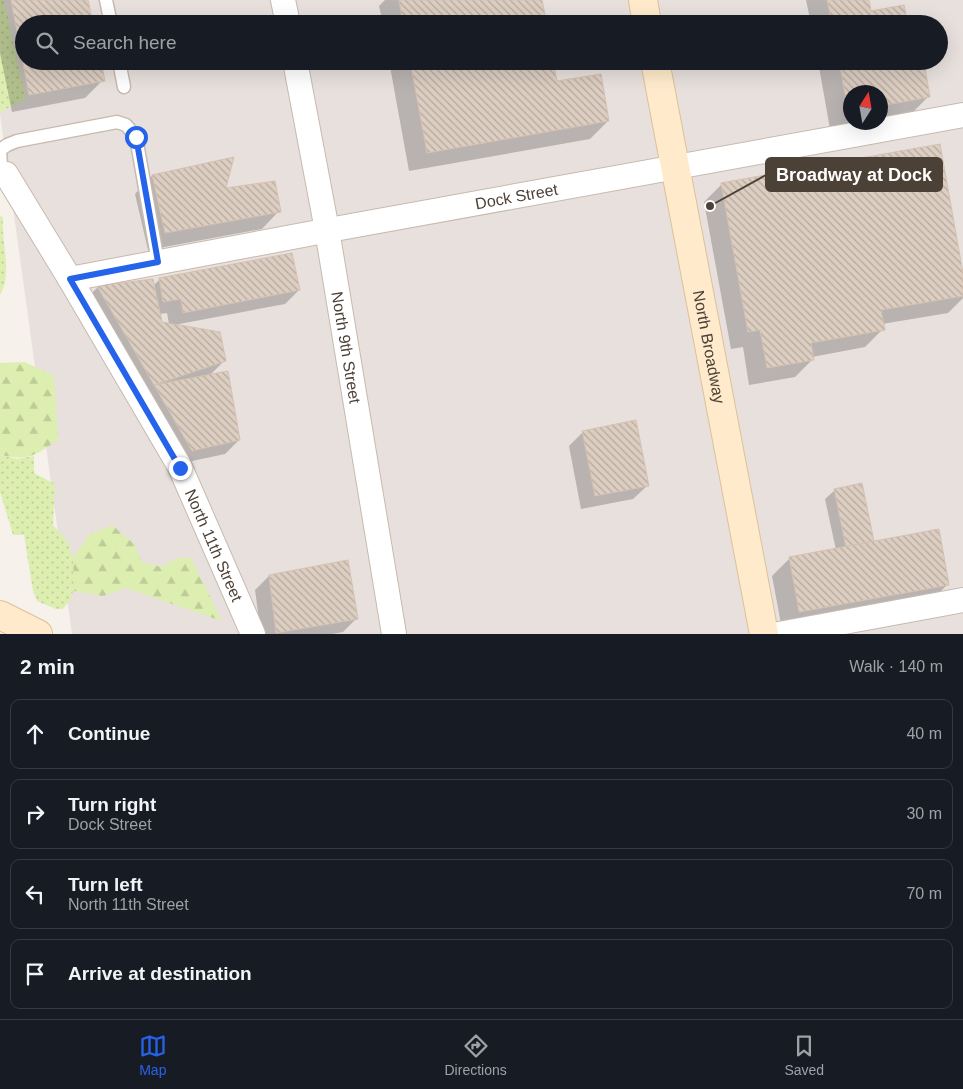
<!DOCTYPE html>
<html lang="en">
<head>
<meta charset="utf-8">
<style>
  :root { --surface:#171b24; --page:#20242c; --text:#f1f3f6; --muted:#9ea1a6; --line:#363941; --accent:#2563eb }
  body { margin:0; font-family:Arial,sans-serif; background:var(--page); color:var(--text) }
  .compass { position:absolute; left:843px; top:85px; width:45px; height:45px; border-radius:50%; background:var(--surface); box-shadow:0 5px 20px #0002; rotate:11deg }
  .stop { position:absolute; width:15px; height:15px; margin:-11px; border:4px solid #2563eb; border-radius:50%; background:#fff }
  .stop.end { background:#2563eb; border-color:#fff; box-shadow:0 1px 5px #0008 }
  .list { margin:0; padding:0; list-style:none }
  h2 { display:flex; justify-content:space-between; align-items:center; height:65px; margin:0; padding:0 20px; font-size:21px }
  h2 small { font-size:16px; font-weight:400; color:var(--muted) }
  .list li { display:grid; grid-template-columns:32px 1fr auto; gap:15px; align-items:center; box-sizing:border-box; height:70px; margin:0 10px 10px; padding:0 10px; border:1px solid var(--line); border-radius:10px }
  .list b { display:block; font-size:19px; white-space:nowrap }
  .list p { margin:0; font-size:16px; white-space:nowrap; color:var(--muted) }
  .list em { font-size:16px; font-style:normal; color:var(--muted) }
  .icon { flex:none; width:28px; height:28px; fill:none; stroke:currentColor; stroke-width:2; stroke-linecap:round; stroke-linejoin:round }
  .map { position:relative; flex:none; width:963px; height:634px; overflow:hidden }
  .search { position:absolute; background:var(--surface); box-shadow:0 5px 20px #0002; left:15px; right:15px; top:15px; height:55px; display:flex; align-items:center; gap:12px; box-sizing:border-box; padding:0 18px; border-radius:28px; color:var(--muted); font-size:19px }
  .sheet { height:385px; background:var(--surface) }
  nav { display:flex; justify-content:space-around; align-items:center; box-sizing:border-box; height:70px; border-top:1px solid var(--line); background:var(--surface); font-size:14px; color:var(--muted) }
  nav a { display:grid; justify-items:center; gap:2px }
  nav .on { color:var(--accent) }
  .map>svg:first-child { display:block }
</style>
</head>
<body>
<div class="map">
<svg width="963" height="634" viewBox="0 0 963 634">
  <defs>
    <pattern id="grass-dots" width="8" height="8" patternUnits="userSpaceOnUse" patternTransform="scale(1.25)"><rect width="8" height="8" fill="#dceeb0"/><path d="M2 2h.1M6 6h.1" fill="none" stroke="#becd98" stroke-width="1.8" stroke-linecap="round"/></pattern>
    <pattern id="forest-firs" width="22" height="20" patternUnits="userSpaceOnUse" patternTransform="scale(1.25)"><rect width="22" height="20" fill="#dceeb0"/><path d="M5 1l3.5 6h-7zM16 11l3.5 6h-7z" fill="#becd98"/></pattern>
    <pattern id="building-back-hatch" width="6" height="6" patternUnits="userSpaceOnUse" patternTransform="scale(1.25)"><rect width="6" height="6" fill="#ddcec2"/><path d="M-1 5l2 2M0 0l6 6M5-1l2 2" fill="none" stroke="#b5a99e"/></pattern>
  </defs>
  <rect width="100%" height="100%" fill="#f7f1eb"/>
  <!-- industrial -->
  <path fill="#e7e0dc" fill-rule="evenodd" d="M 0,0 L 963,0 L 963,634 L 72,634 L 0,114 ZM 24,24 L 939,24 L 939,61 L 24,61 ZM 850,92 L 880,92 L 880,122 L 850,122 Z"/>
  <!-- grass -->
  <g fill="url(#grass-dots)">
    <polygon points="0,0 4,0 26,99 0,112"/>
    <path d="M 0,215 L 3,218 C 1,242 13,274 0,295 Z"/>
    <polygon points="0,455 18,459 34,456 34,473 55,484 53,525 67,541 73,558 74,588 70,600 63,609 56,609 37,601 33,591 24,535 13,535 0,492"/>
  </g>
  <!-- forest -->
  <g fill="url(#forest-firs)">
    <path d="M 25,362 L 54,376 L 58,440 C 33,456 31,461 0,455 L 0,363 Z"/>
    <polygon points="112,525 134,544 142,562 161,567 178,558 191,558 222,621 126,588 103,596 74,591 73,558 89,535"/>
  </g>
  <!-- shadow -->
  <g fill="#0003" fill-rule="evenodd">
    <polygon points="0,0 87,0 24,24 24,61 103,80 85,98 12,112 0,53"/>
    <polygon points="385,0 541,0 545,24 383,24 379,6"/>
    <polygon points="806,0 868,0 870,12 906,24 811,24"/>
    <polygon points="389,61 552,61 556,83 608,121 590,139 409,171"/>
    <polygon points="818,61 913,61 929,96 911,114 880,120 880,92 850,92 850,122 866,122 830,129"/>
    <polygon points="152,176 224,189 279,211 262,229 148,250 135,194"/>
    <polygon points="722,184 963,280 963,298 948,313 882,324 883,329 865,347 812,357 813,359 795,377 749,385 743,347 731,349 704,202"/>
    <path d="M 160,279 L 299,290 L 285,304 L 174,325 L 224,361 L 209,376 L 239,440 L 225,454 L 178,464 L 80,305 L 97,288 L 152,280 L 154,285 ZM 167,313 L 169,324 L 161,323 L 159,314 Z"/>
    <polygon points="583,432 647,486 633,499 581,509 569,446"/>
    <polygon points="835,490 873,541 870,543 948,584 930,602 782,629 772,576 790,558 836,550 825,499"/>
    <polygon points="269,576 357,618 343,632 333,634 261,634 255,590"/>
  </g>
  <!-- building -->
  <g fill="url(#building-back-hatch)" stroke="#d5c1b1">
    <polygon points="11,0 88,0 93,24 24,24 24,61 101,61 105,81 29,95"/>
    <polygon points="399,0 542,0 547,24 403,24"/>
    <polygon points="827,0 869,0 871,11 904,5 908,24 832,24"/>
    <polygon points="410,61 553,61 557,81 601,74 609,121 427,153"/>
    <polygon points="839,61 915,61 915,63 924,62 930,97 880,106 880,92 850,92 850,111 848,112"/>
    <polygon points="940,144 963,273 963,296 881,310 885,330 811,343 814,360 767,368 760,330 748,332 721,183"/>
    <polygon points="234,157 226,188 275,181 281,212 165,233 152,175"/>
    <polygon points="292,253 300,290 183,313 181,299 163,302 159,278"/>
    <polygon points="153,279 162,322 220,332 226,361 154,385 97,286"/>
    <polygon points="228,371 240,440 192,451 154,385"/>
    <polygon points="636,420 649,486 595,496 582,431"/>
    <polygon points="862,483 874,541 846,547 834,489"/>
    <polygon points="939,529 949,585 799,612 789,557"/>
    <polygon points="348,560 358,619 276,633 269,575"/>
  </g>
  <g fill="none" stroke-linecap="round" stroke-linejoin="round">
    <!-- lane casing -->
    <g stroke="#c7baaf" stroke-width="15">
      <g id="lane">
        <polyline points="106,0 111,24"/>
        <polyline points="119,61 124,87"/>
        <polyline points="6,174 1,166 0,150 7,145 17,141 117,122 126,125 136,137 158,262"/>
      </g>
    </g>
    <!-- street casing -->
    <g stroke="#c7baaf" stroke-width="26">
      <g id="street">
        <polyline points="283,0 288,24"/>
        <path id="s1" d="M 295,61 L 327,230 L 394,634"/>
        <path id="s2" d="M 6,174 L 70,279 L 180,467 L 253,634"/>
        <path id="s3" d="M 70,279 L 340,228 L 963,115"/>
        <polyline points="779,634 963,600"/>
      </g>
    </g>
    <!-- secondary casing -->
    <g stroke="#dec098" stroke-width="30">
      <g id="secondary">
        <polyline points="643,0 647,24"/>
        <path id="s4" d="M 655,61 L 764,634"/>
        <polyline points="0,615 38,634"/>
      </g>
    </g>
    <!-- lane -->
    <use href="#lane" stroke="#fff" stroke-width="12"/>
    <!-- street -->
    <use href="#street" stroke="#fff" stroke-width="24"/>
    <!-- secondary -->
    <use href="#secondary" stroke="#ffebcc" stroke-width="28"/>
  </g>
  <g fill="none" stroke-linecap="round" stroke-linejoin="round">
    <!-- route -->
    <polyline stroke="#2563eb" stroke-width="6" points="136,137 158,262 70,279 180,468"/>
  </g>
  <g text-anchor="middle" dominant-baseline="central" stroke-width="4" stroke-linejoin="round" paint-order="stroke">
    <!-- street labels -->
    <g font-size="16" fill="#4c4137" stroke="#fff">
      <text stroke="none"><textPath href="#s3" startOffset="454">Dock Street</textPath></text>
      <text stroke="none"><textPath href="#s1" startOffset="291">North 9th Street</textPath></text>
      <text stroke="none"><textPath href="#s4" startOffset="291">North Broadway</textPath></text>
      <text stroke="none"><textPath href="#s2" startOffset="426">North 11th Street</textPath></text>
    </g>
  </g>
  <!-- callouts -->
  <path fill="none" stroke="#4c4137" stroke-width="2" d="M710 206L766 175"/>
  <circle fill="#4c4137" stroke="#fff" stroke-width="2" cx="710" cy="206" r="5"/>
  <rect fill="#4c4137" stroke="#4c4137" stroke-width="2" x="766" y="158" width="176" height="33" rx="5"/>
  <g font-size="18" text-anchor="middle" font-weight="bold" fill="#fff">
    <text x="854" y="181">Broadway at Dock</text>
  </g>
</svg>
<svg class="compass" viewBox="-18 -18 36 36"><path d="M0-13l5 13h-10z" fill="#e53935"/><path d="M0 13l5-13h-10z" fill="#9ea1a6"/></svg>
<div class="stop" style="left:136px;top:137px"></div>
<div class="stop end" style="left:180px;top:468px"></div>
<div class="search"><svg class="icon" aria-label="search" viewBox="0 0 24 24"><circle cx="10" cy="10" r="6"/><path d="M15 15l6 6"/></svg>Search here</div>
</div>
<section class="sheet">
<h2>2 min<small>Walk · 140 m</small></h2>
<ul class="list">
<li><svg class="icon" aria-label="ahead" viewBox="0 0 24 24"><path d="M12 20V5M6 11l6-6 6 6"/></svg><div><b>Continue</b></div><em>40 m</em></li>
<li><svg class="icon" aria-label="right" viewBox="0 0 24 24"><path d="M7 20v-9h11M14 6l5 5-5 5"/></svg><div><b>Turn right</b><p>Dock Street</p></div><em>30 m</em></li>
<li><svg class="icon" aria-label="left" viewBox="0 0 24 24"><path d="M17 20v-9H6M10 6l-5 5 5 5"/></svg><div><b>Turn left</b><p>North 11th Street</p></div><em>70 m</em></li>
<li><svg class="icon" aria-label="arrive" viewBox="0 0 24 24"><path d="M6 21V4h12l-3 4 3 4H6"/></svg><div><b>Arrive at destination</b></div></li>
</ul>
</section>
<nav>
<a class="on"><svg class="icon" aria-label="map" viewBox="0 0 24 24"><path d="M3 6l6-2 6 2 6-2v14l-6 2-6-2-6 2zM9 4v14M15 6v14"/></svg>Map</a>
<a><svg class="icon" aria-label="directions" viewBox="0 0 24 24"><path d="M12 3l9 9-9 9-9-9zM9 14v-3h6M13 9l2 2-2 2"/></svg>Directions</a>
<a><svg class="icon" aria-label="saved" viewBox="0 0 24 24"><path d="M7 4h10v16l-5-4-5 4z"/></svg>Saved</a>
</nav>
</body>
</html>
